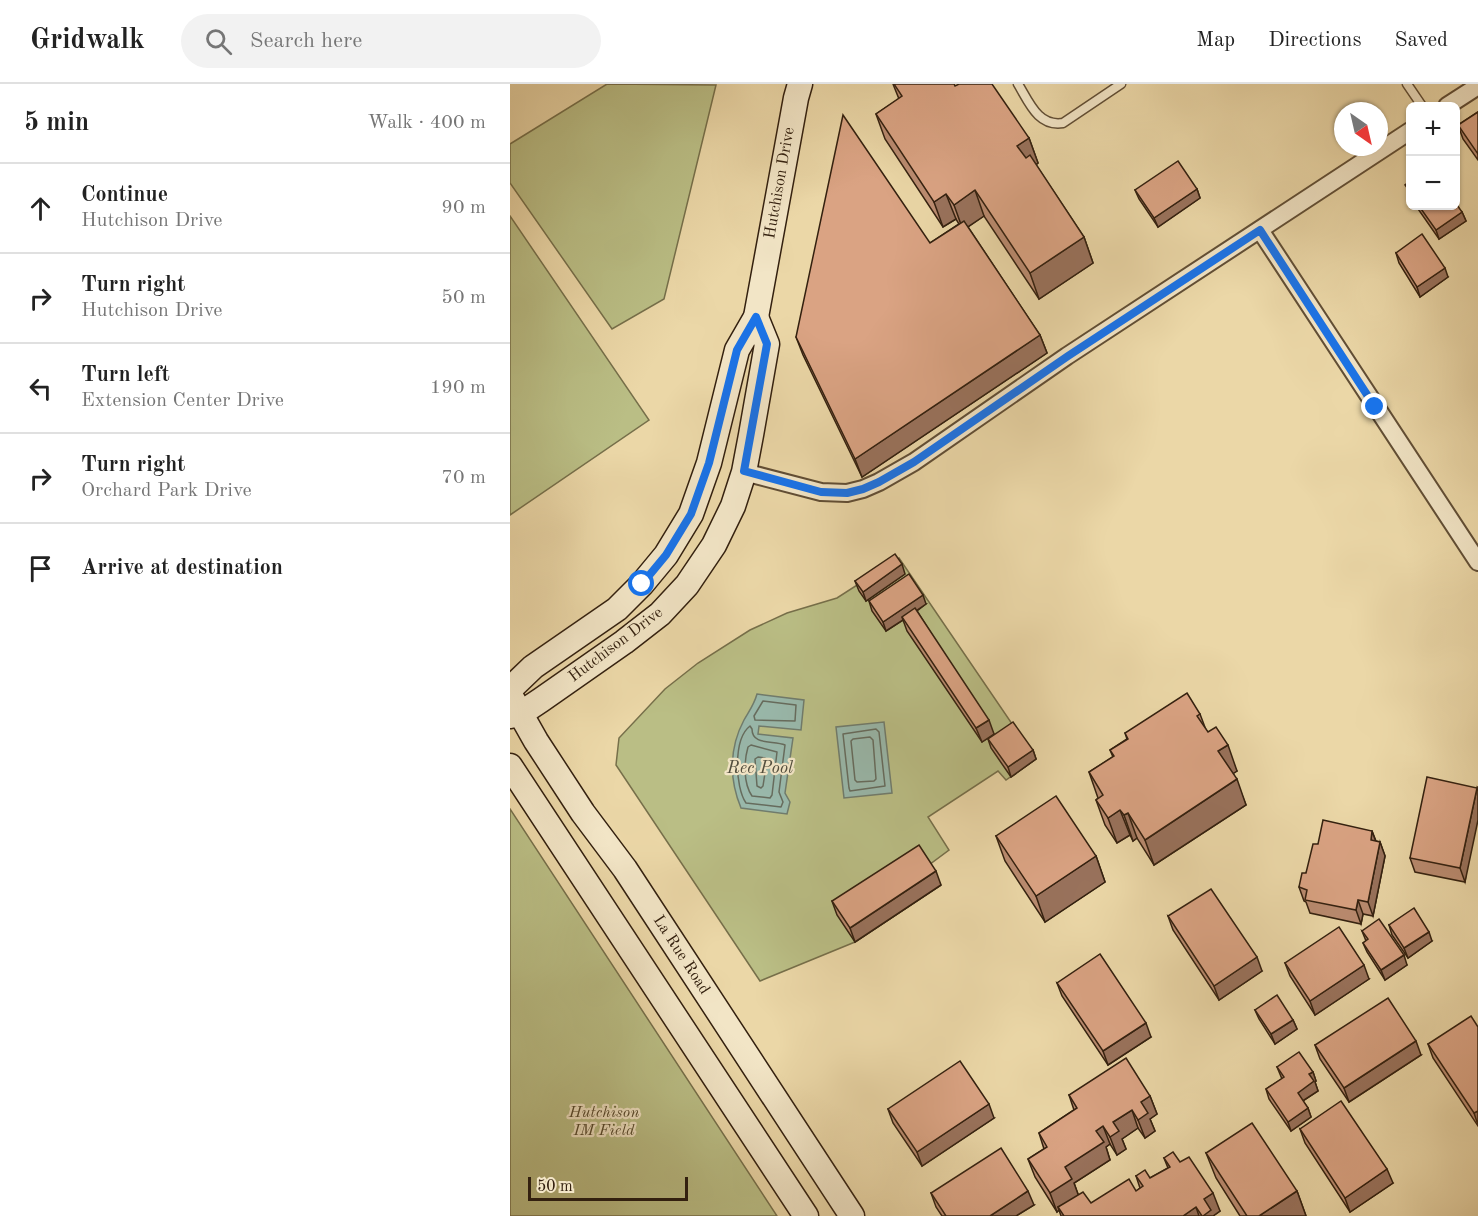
<!DOCTYPE html>
<html lang="en">
<head>
<meta charset="utf-8">
<style>
  :root { --surface:#fff; --page:#f2f2f2; --text:#222; --muted:#767676; --line:#e0e0e0 }
  body { margin:0; font-family:"Old Standard TT",serif; background:var(--page); color:var(--text) }
  .controls { position:absolute; right:18px; top:18px; display:grid; overflow:hidden; border-radius:9px; box-shadow:0 2px 4px #0004 }
  .controls button { width:54px; height:54px; display:grid; place-items:center; padding:0; border:0; border-bottom:2px solid var(--line); background:var(--surface); color:var(--text); font:30px sans-serif }
  .compass { position:absolute; left:824px; top:18px; width:54px; height:54px; border-radius:50%; background:var(--surface); box-shadow:0 2px 4px #0004; rotate:146deg }
  .scale { position:absolute; left:18px; bottom:15px; width:160px; box-sizing:border-box; padding-left:6px; border:3px solid #33200f; border-top:0; font-size:16px; line-height:21px; white-space:nowrap; color:#33200f; -webkit-text-stroke:4px #f2e5c6; paint-order:stroke }
  .stop { position:absolute; width:18px; height:18px; margin:-14px; border:4px solid #1a73e8; border-radius:50%; background:#fff }
  .stop.end { background:#1a73e8; border-color:#fff; box-shadow:0 2px 6px #0008 }
  .list { margin:0; padding:0; list-style:none }
  h2 { display:flex; justify-content:space-between; align-items:center; height:78px; margin:0; padding:0 24px; font-size:26px }
  h2 small { font-size:20px; font-weight:400; color:var(--muted) }
  .list li { display:grid; grid-template-columns:39px 1fr auto; gap:18px; align-items:center; box-sizing:border-box; height:90px; padding:0 24px; border-top:2px solid var(--line) }
  .list b { display:block; font-size:22px; white-space:nowrap }
  .list p { margin:0; font-size:20px; white-space:nowrap; color:var(--muted) }
  .list em { font-size:20px; font-style:normal; color:var(--muted) }
  .icon { flex:none; width:33px; height:33px; fill:none; stroke:currentColor; stroke-width:2; stroke-linecap:round; stroke-linejoin:round }
  .map { position:relative; flex:none; width:968px; height:1132px; overflow:hidden }
  header { display:flex; align-items:center; gap:36px; box-sizing:border-box; height:84px; padding:0 30px; background:var(--surface); border-bottom:2px solid var(--line) }
  header strong { font-size:28px }
  nav { display:flex; gap:33px; margin-inline-start:auto; font-size:21px }
  .search { width:420px; height:54px; background:var(--page); display:flex; align-items:center; gap:15px; box-sizing:border-box; padding:0 21px; border-radius:33px; color:var(--muted); font-size:22px }
  main { display:flex }
  aside { flex:1; background:var(--surface) }
  .map>svg:first-child { display:block }
</style>
</head>
<body>
<header>
<strong>Gridwalk</strong>
<div class="search"><svg class="icon" aria-label="search" viewBox="0 0 24 24"><circle cx="10" cy="10" r="6"/><path d="M15 15l6 6"/></svg>Search here</div>
<nav><a>Map</a><a>Directions</a><a>Saved</a></nav>
</header>
<main>
<aside>
<h2>5 min<small>Walk · 400 m</small></h2>
<ul class="list">
<li><svg class="icon" aria-label="ahead" viewBox="0 0 24 24"><path d="M12 20V5M6 11l6-6 6 6"/></svg><div><b>Continue</b><p>Hutchison Drive</p></div><em>90 m</em></li>
<li><svg class="icon" aria-label="right" viewBox="0 0 24 24"><path d="M7 20v-9h11M14 6l5 5-5 5"/></svg><div><b>Turn right</b><p>Hutchison Drive</p></div><em>50 m</em></li>
<li><svg class="icon" aria-label="left" viewBox="0 0 24 24"><path d="M17 20v-9H6M10 6l-5 5 5 5"/></svg><div><b>Turn left</b><p>Extension Center Drive</p></div><em>190 m</em></li>
<li><svg class="icon" aria-label="right" viewBox="0 0 24 24"><path d="M7 20v-9h11M14 6l5 5-5 5"/></svg><div><b>Turn right</b><p>Orchard Park Drive</p></div><em>70 m</em></li>
<li><svg class="icon" aria-label="arrive" viewBox="0 0 24 24"><path d="M6 21V4h12l-3 4 3 4H6"/></svg><div><b>Arrive at destination</b></div></li>
</ul>
</aside>
<div class="map">
<svg width="968" height="1132" viewBox="0 0 968 1132">
  <rect width="100%" height="100%" fill="#ebd7a7"/>
  <filter id="stains"><feTurbulence type="fractalNoise" baseFrequency=".00333" numOctaves="4"/><feColorMatrix values="0 0 0 0 .2 0 0 0 0 .09 0 0 0 0 .02 0 0 0 .5 -.17"/></filter>
  <radialGradient id="worn" r=".72"><stop offset=".6" stop-color="#630" stop-opacity="0"/><stop offset="1" stop-color="#630" stop-opacity=".3"/></radialGradient>
  <!-- green -->
  <g fill="#babe85" stroke="#766f4a" stroke-width="1.5">
    <polygon points="97,0 206,1 154,215 102,245 0,99 0,60"/>
    <polygon points="0,132 139,336 0,431"/>
    <polygon points="389,474 526,675 496,696 488,687 418,733 439,766 419,781 431,801 345,858 250,897 106,681 109,654 155,605 188,579 240,546 277,529 327,514"/>
    <polygon points="0,725 267,1132 0,1132"/>
  </g>
  <!-- water -->
  <g fill="#99b9ac" stroke="#707c6d" stroke-width="1.5">
    <path d="M 247,610 L 294,616 L 291,646 L 249,642 L 248,650 L 283,654 L 275,709 L 280,718 L 277,730 L 231,724 C 219,695 219,664 234,636 C 239,627 244,621 247,610 Z"/>
    <polygon points="374,638 382,709 334,714 326,643"/>
  </g>
  <g fill="none" stroke-linecap="round" stroke-linejoin="round">
    <!-- shore -->
    <g stroke="#666c5e" stroke-width="1.5">
      <polygon points="253,617 286,621 285,637 245,636 244,632"/>
      <path d="M 240,642 L 242,645 C 242,662 264,656 275,661 L 269,708 L 273,718 L 271,723 L 236,719 C 225,703 223,655 240,642 Z"/>
      <polygon points="366,645 369,648 375,702 340,707 339,704 333,650"/>
      <polygon points="360,653 363,656 366,695 364,697 347,698 345,696 341,657 343,655"/>
      <path d="M 241,661 L 267,668 L 262,711 L 260,714 L 242,712 C 233,699 234,677 238,663 Z"/>
      <polygon points="248,673 255,674 257,676 253,702 251,704 247,702 245,675"/>
    </g>
    <!-- service casing -->
    <g stroke="#614e35" stroke-width="11">
      <g id="service">
        <path d="M 508,0 C 519,18 528,43 553,39 L 611,0"/>
        <polyline points="897,0 912,22"/>
      </g>
    </g>
    <!-- minor casing -->
    <g stroke="#614e35" stroke-width="20">
      <g id="minor">
        <polyline points="937,22 968,2"/>
        <polyline points="750,146 968,478"/>
        <polyline points="234,388 311,408 337,409 353,405 369,398 404,378 557,272 900,47"/>
      </g>
    </g>
    <!-- secondary casing -->
    <g stroke="#33200f" stroke-width="27">
      <g id="secondary">
        <polyline points="0,605 23,583 107,525 132,500 156,471 181,430 199,379 227,266 246,233 286,14 290,0"/>
        <polyline points="0,611 26,657 73,729 115,785 342,1132"/>
        <polyline points="0,632 10,630 31,616 114,558 150,530 177,501 204,461 223,422 234,388 241,351 257,260 246,233"/>
        <polyline points="0,682 296,1132"/>
      </g>
    </g>
    <!-- service -->
    <use href="#service" stroke="#f2e5c6" stroke-width="8"/>
    <!-- minor -->
    <use href="#minor" stroke="#f2e5c6" stroke-width="16"/>
    <!-- secondary -->
    <use href="#secondary" stroke="#f2e5c6" stroke-width="24"/>
  </g>
  <!-- wall -->
  <g fill="#bb8c71" stroke="#33200f" stroke-width="1.5">
    <polygon points="383,0 444,0 445,2 519,54 528,79 526,81 574,153 583,179 529,215 474,132 458,143 530,251 537,269 352,393 293,271 286,253 420,159 449,140 446,135 433,143 375,55 366,30 389,15"/>
    <polygon points="968,28 968,76 953,55 948,41"/>
    <polygon points="687,105 690,114 648,143 629,115 625,106"/>
    <polygon points="906,122 945,122 952,128 956,137 929,155"/>
    <polygon points="886,169 938,193 910,213 889,179"/>
    <polygon points="395,490 356,517 349,507 345,497"/>
    <polygon points="359,517 416,520 407,527 484,650 472,658 397,547 393,536 376,547 362,527"/>
    <polygon points="690,630 696,646 727,687 723,689 736,721 644,781 627,754 623,757 620,751 607,759 595,741 586,716 588,714 579,688 603,673 600,666 617,655 615,649"/>
    <polygon points="478,655 523,666 526,675 501,693 481,664"/>
    <polygon points="967,704 955,798 905,788 900,774"/>
    <polygon points="862,747 866,757 870,758 875,772 863,832 853,830 851,840 800,829 796,818 794,817 789,803 796,789 808,760"/>
    <polygon points="486,752 586,772 595,798 535,838 495,777"/>
    <polygon points="431,801 345,858 327,831 322,817"/>
    <polygon points="658,832 752,887 709,916 663,846"/>
    <polygon points="879,841 922,857 898,874 882,851"/>
    <polygon points="852,847 897,881 875,896 857,868 853,859 856,857"/>
    <polygon points="775,879 859,895 805,931 780,892"/>
    <polygon points="547,899 641,953 598,981 552,912"/>
    <polygon points="745,926 783,936 787,945 765,960 749,935"/>
    <polygon points="968,943 968,1042 923,974 918,960"/>
    <polygon points="805,961 911,971 839,1018 810,975"/>
    <polygon points="767,983 803,988 806,997 805,998 808,1007 793,1017 798,1024 801,1033 781,1047 759,1015 756,1005 772,995"/>
    <polygon points="559,1011 640,1012 647,1030 640,1035 645,1047 635,1054 628,1044 612,1055 616,1065 607,1071 600,1060 596,1063 600,1076 564,1099 568,1110 581,1119 626,1107 630,1104 626,1092 640,1094 658,1084 654,1074 670,1078 710,1127 703,1132 551,1132 549,1126 547,1128 525,1093 518,1075 534,1065 529,1049 564,1026"/>
    <polygon points="378,1025 484,1034 412,1082 383,1039"/>
    <polygon points="790,1045 883,1099 840,1128 795,1059"/>
    <polygon points="696,1069 787,1107 796,1132 730,1132 706,1094"/>
    <polygon points="421,1109 524,1121 506,1132 432,1132 426,1123"/>
  </g>
  <!-- shaded-wall -->
  <g fill="#99725c" stroke="#33200f" stroke-width="1.5">
    <polygon points="519,54 528,79 516,87 507,62"/>
    <polygon points="687,105 690,114 648,143 644,134"/>
    <polygon points="465,106 474,132 453,146 444,121"/>
    <polygon points="436,110 446,135 433,143 424,118"/>
    <polygon points="952,128 956,137 929,155 926,146"/>
    <polygon points="574,153 583,179 529,215 520,189"/>
    <polygon points="935,184 938,193 910,213 907,203"/>
    <polygon points="530,251 537,269 352,393 345,375"/>
    <polygon points="392,480 395,490 356,517 353,508"/>
    <polygon points="413,511 416,520 394,535 392,533 393,536 376,547 373,538"/>
    <polygon points="479,636 484,650 472,658 466,644"/>
    <polygon points="718,661 727,687 718,693 708,667"/>
    <polygon points="523,666 526,675 501,693 498,683"/>
    <polygon points="727,695 736,721 644,781 635,756"/>
    <polygon points="967,704 968,707 968,736 955,798 950,784"/>
    <polygon points="610,726 620,751 607,759 598,734"/>
    <polygon points="618,729 627,754 623,757 614,731"/>
    <polygon points="862,747 867,761 861,756"/>
    <polygon points="870,758 875,772 863,832 858,818"/>
    <polygon points="586,772 595,798 535,838 526,812"/>
    <polygon points="426,787 431,801 345,858 340,844"/>
    <polygon points="848,816 853,830 851,840 846,826"/>
    <polygon points="919,848 922,857 898,874 894,864"/>
    <polygon points="894,871 897,881 875,896 871,886"/>
    <polygon points="747,873 752,887 709,916 704,902"/>
    <polygon points="854,881 859,895 805,931 800,917"/>
    <polygon points="783,936 787,945 765,960 761,950"/>
    <polygon points="636,939 641,953 598,981 593,967"/>
    <polygon points="906,957 911,971 839,1018 834,1004"/>
    <polygon points="803,988 806,997 805,998 808,1007 791,1018 788,1009 799,990"/>
    <polygon points="640,1012 647,1030 640,1035 645,1047 635,1054 628,1036 631,1018"/>
    <polygon points="479,1020 484,1034 412,1082 407,1068"/>
    <polygon points="798,1024 801,1033 781,1047 778,1038"/>
    <polygon points="622,1026 628,1044 612,1055 616,1065 607,1071 600,1053 603,1038"/>
    <polygon points="968,1027 968,1041 964,1029"/>
    <polygon points="593,1042 600,1060 596,1063 600,1076 564,1099 569,1113 548,1123 549,1126 547,1128 540,1109 555,1083 586,1047"/>
    <polygon points="877,1085 883,1099 840,1128 835,1114"/>
    <polygon points="518,1107 524,1121 506,1132 480,1132"/>
    <polygon points="787,1107 796,1132 749,1132"/>
    <polygon points="703,1109 710,1127 703,1132 693,1132 694,1115"/>
    <polygon points="686,1123 689,1132 673,1132"/>
  </g>
  <!-- building -->
  <g fill="#daa383" stroke="#33200f" stroke-width="1.5">
    <polygon points="384,0 444,0 445,2 449,0 482,0 519,54 507,62 516,74 520,71 574,153 520,189 465,106 444,121 436,110 424,118 366,30 392,12"/>
    <polygon points="968,28 968,70 948,41"/>
    <polygon points="333,31 420,159 454,137 530,251 345,375 286,253"/>
    <polygon points="668,77 687,105 644,134 625,106"/>
    <polygon points="900,97 900,108 895,101"/>
    <polygon points="945,118 952,128 926,146 909,122 945,122"/>
    <polygon points="912,150 935,184 907,203 886,169"/>
    <polygon points="385,470 392,480 353,508 345,497"/>
    <polygon points="399,490 413,511 373,538 359,517"/>
    <polygon points="405,524 479,636 466,644 392,533"/>
    <polygon points="677,609 690,630 687,632 698,648 706,643 718,661 708,667 727,695 635,756 618,729 614,731 610,726 598,734 586,716 593,711 579,688 604,672 600,666 618,655 615,649"/>
    <polygon points="503,638 523,666 498,683 478,655"/>
    <polygon points="917,693 967,704 950,784 900,774"/>
    <polygon points="546,712 586,772 526,812 486,752"/>
    <polygon points="813,736 862,747 861,756 870,758 858,818 848,816 846,826 795,816 797,806 789,803 792,789 796,789 803,760 808,760"/>
    <polygon points="409,761 426,787 340,844 322,817"/>
    <polygon points="701,805 747,873 704,902 658,832"/>
    <polygon points="904,824 919,848 894,864 879,841"/>
    <polygon points="869,835 894,871 871,886 853,859 858,855 852,847"/>
    <polygon points="829,843 854,881 800,917 775,879"/>
    <polygon points="590,870 636,939 593,967 547,899"/>
    <polygon points="767,911 783,936 761,950 745,926"/>
    <polygon points="878,914 906,957 834,1004 805,961"/>
    <polygon points="961,932 968,943 968,1027 964,1029 918,960"/>
    <polygon points="789,968 803,988 799,990 804,997 788,1009 798,1024 778,1038 756,1005 774,993 767,983"/>
    <polygon points="616,974 640,1012 631,1018 638,1029 628,1036 622,1026 603,1038 609,1047 600,1053 593,1042 586,1047 594,1058 555,1083 562,1095 540,1109 518,1075 537,1063 529,1049 567,1024 559,1011"/>
    <polygon points="450,977 479,1020 407,1068 378,1025"/>
    <polygon points="831,1017 877,1085 835,1114 790,1045"/>
    <polygon points="742,1039 787,1107 749,1132 737,1132 696,1069"/>
    <polygon points="491,1064 518,1107 480,1132 436,1132 421,1109"/>
    <polygon points="663,1068 670,1078 679,1073 703,1109 694,1115 701,1126 693,1132 692,1132 686,1123 673,1132 554,1132 548,1123 573,1108 581,1119 619,1095 626,1107 633,1102 626,1092 635,1086 640,1094 660,1083 654,1074"/>
  </g>
  <g fill="none" stroke-linecap="round" stroke-linejoin="round">
    <!-- route -->
    <polyline stroke="#1a73e8" stroke-width="8" points="132,500 156,471 181,430 199,379 227,266 246,233 257,260 234,387 311,408 337,409 353,405 369,398 404,378 558,272 750,146 865,323"/>
  </g>
  <g text-anchor="middle" dominant-baseline="central" stroke-width="4.5" stroke-linejoin="round" paint-order="stroke">
    <!-- street labels -->
    <g font-size="16" fill="#33200f" stroke="#f2e5c6">
      <text transform="translate(270 99) rotate(-80)">Hutchison Drive</text>
      <text transform="translate(106 561) rotate(-37)">Hutchison Drive</text>
      <text transform="translate(171 871) rotate(57)">La Rue Road</text>
    </g>
    <!-- park labels -->
    <g font-size="16" font-style="italic" fill="#55482c" stroke="#f2e5c6">
      <text x="94" y="1029">Hutchison<tspan x="94" dy="18">IM Field</tspan></text>
    </g>
    <!-- water labels -->
    <g font-size="18" font-style="italic" fill="#524e3e" stroke="#f2e5c6">
      <text x="250" y="684">Rec Pool</text>
    </g>
  </g>
  <rect width="100%" height="100%" filter="url(#stains)"/>
  <rect width="100%" height="100%" fill="url(#worn)"/>
</svg>
<div class="controls">
<button>+</button>
<button>−</button>
</div>
<svg class="compass" viewBox="-18 -18 36 36"><path d="M0-13l5 13h-10z" fill="#e53935"/><path d="M0 13l5-13h-10z" fill="#767676"/></svg>
<div class="scale">50 m</div>
<div class="stop" style="left:132px;top:500px"></div>
<div class="stop end" style="left:865px;top:323px"></div>
</div>
</main>
</body>
</html>
